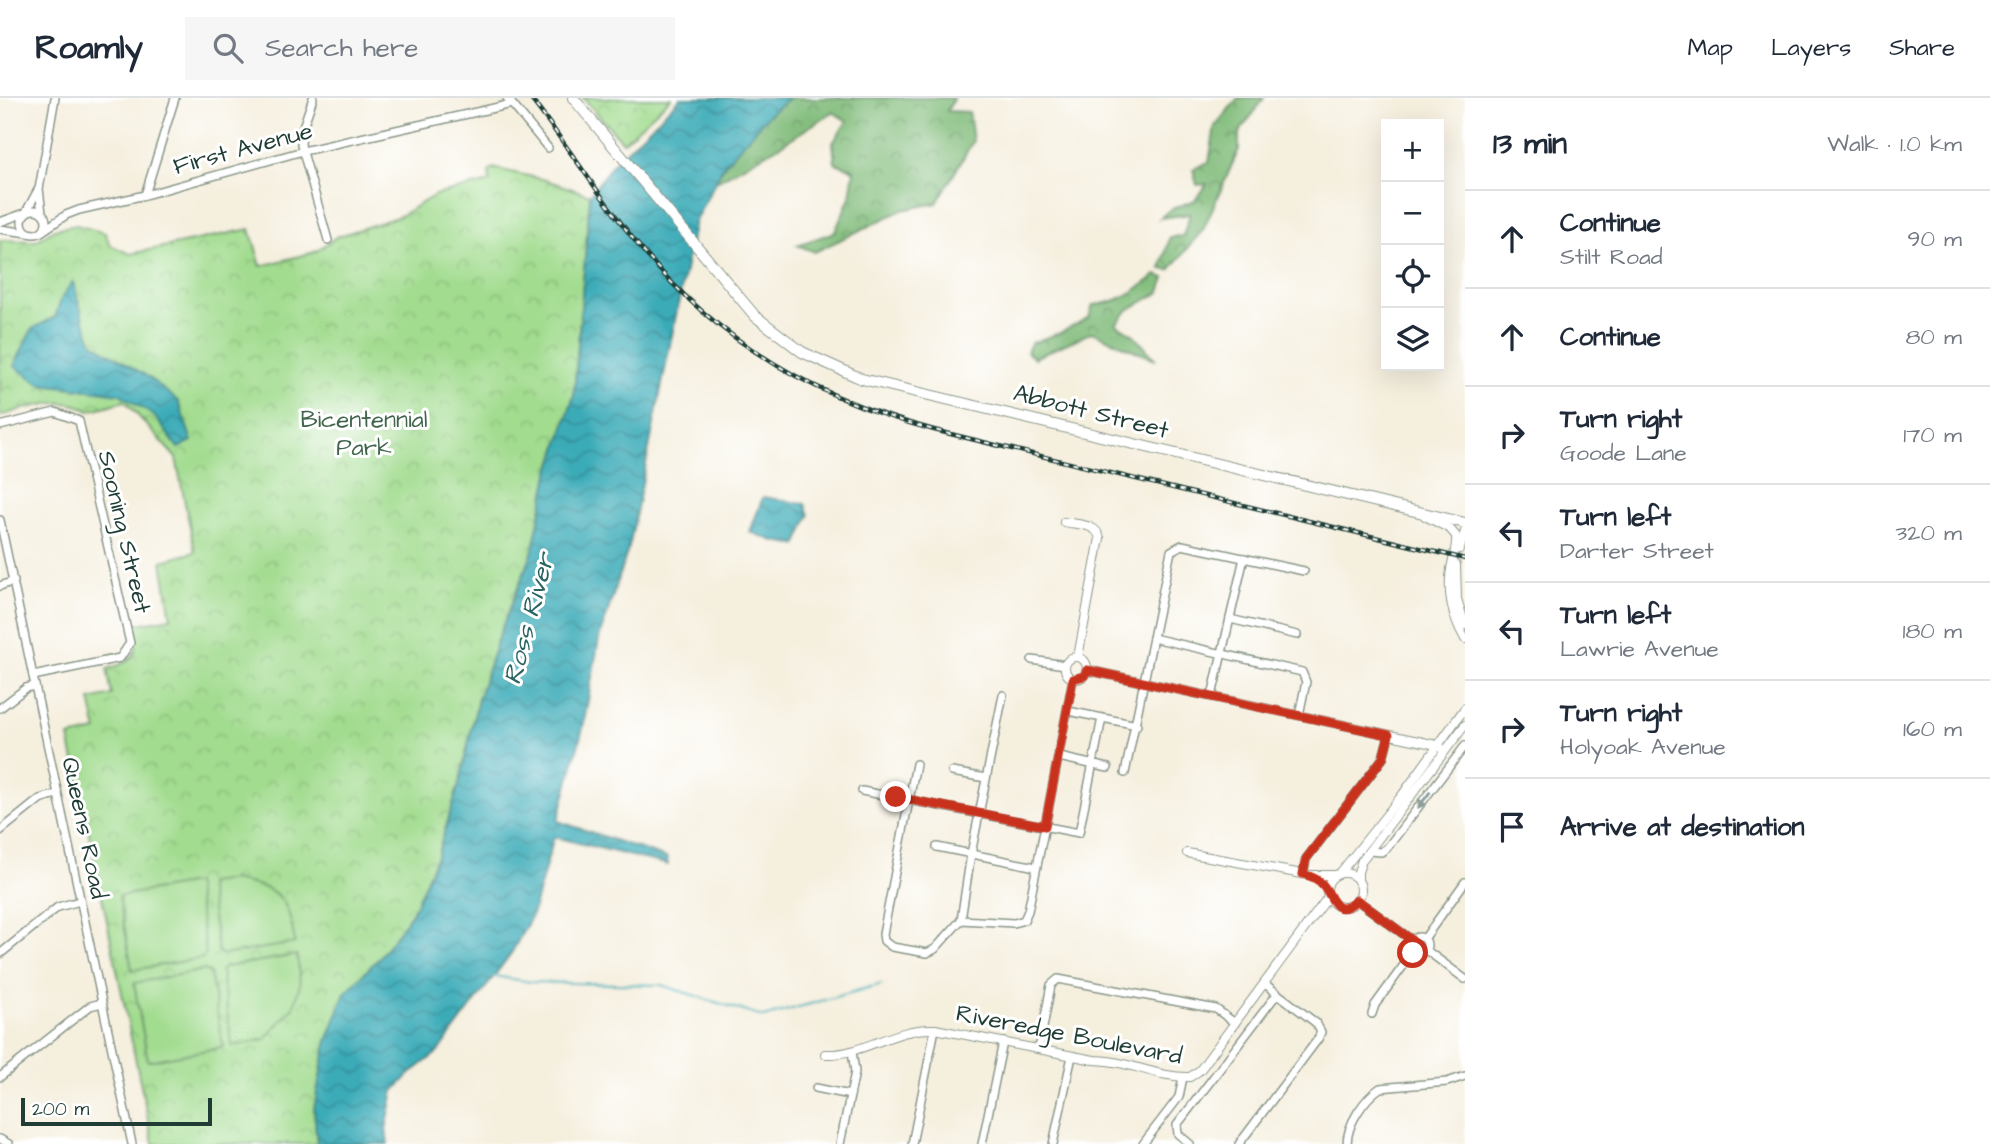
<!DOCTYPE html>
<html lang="en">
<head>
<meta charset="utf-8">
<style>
  :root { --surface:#fff; --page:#f6f6f7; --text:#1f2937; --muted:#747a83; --line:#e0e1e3 }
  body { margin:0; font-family:"Architects Daughter",sans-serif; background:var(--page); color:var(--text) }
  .controls { position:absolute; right:21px; top:21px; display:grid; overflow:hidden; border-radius:0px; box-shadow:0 7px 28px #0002 }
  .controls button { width:63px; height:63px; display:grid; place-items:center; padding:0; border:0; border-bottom:2px solid var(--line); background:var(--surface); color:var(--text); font:35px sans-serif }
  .scale { position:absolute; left:21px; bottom:18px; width:191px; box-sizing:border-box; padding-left:7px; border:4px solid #1f3d34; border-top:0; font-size:19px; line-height:24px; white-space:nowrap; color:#1f3d34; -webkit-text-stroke:5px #fff; paint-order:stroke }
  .stop { position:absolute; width:21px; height:21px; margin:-16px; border:5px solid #c8321e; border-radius:50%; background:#fff }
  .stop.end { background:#c8321e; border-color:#fff; box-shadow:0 2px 7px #0008 }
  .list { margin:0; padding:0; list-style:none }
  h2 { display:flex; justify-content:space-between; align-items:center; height:91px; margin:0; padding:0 28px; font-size:30px }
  h2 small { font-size:23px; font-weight:400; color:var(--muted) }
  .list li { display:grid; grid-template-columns:46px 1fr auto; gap:21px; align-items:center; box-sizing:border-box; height:98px; padding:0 28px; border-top:2px solid var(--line) }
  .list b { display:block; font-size:26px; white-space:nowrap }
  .list p { margin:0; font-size:23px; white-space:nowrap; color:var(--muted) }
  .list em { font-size:23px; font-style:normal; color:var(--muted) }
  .icon { flex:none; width:38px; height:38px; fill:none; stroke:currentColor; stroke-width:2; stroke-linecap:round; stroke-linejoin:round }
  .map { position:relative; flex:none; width:1465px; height:1046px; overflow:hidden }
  header { display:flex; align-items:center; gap:42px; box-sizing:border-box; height:98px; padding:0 35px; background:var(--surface); border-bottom:2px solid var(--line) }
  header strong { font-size:33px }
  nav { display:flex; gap:38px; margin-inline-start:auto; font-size:24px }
  .search { width:490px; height:63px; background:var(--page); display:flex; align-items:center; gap:18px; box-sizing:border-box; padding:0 24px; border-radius:0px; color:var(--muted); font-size:26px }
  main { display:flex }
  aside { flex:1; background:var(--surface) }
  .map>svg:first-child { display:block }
</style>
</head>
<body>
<header>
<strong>Roamly</strong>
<div class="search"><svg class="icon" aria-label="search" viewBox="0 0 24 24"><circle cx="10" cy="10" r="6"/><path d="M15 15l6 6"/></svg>Search here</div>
<nav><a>Map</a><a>Layers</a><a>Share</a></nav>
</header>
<main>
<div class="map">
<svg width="1465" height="1046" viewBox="0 0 1465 1046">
  <defs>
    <pattern id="forest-crowns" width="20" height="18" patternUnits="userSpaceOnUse" patternTransform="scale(1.75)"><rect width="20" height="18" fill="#81bc7a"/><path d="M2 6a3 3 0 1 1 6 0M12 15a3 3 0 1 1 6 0" fill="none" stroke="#699a65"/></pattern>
    <pattern id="park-crowns" width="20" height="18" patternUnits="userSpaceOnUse" patternTransform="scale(1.75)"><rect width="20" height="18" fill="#a2dc8f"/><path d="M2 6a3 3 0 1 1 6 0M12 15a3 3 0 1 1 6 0" fill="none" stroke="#8bbe7c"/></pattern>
    <pattern id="water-waves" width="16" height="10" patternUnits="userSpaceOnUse" patternTransform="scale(1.75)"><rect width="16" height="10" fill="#3babb8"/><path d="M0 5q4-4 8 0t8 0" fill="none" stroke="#318c96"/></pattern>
  </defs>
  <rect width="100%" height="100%" fill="#fff"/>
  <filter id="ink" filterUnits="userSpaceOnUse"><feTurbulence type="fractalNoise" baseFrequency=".0143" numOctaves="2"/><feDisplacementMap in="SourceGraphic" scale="14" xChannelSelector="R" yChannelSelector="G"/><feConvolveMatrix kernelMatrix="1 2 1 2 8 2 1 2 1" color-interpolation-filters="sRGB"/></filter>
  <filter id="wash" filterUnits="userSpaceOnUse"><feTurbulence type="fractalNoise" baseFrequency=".00686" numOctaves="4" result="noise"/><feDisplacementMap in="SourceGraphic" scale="28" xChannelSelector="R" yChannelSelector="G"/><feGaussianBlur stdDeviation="1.57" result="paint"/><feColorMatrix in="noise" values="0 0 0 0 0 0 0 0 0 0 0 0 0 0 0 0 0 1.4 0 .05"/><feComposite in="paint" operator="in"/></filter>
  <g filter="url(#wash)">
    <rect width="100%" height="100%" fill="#f5efde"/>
    <!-- forest -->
    <g fill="url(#forest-crowns)" stroke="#507c57" stroke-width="2">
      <path d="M 789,0 L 954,0 L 947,13 L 969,14 L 973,43 L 937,105 L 902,112 L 815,154 L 797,147 L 835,134 L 850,99 L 854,72 L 835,65 L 833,45 L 847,23 L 833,14 L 781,47 L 715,84 C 732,51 760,23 789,0 Z"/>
      <polygon points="1238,0 1264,0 1239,35 1239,51 1203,132 1170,172 1161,171 1170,139 1183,138 1190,116 1160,120 1169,112 1195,102 1207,86 1197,87 1193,71 1209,64 1215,28"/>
      <path d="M 1156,177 L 1165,180 L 1160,194 L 1128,212 L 1116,226 L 1134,237 L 1156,262 L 1092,234 L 1034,260 L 1027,254 L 1031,245 L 1062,234 L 1089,219 L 1093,207 C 1118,206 1137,192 1156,177 Z"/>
    </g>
    <!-- park -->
    <g fill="url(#park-crowns)" stroke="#608c62" stroke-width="2">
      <polygon points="583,0 671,0 623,44"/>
      <path d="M 493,70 L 546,82 L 590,97 L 574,297 L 549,376 L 532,455 L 501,532 L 478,601 L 460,683 L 437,758 L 412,815 L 379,860 L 345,895 L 326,946 L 314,1011 L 317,1046 L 153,1046 L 69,639 L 97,633 L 90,602 L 112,597 L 107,571 C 135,563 141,556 132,527 L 171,520 L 162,463 L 195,454 L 176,360 L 125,303 L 89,313 C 66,296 25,310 0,318 L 0,142 L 36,143 L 54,131 L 77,127 L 105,135 L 110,147 L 130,156 L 250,131 L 261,168 L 315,154 L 336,139 L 400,118 L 435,97 L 490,84 L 489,74 Z"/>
    </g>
    <!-- pitch -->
    <g fill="#a2dc8f" stroke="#608c62" stroke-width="2">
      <path d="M 232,782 C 281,791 287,796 295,845 L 223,857 L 218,853 L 208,785 Z"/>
      <polygon points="195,785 206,855 203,860 132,872 119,798"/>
      <polygon points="297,857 300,886 294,908 265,941 232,948 221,873 225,869"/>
      <polygon points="204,872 210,875 223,949 148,963 134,885"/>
    </g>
    <!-- water -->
    <g fill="url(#water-waves)" stroke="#2d7476" stroke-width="2">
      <polygon points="680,0 789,0 769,16 724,67 695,123 630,445 599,541 583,630 558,723 667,760 668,767 554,739 532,817 512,854 438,954 412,974 394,993 386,1031 388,1046 317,1046 314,1011 326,946 345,895 379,860 412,815 437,758 460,683 478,601 501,532 532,455 549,376 574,297 590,97 611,68"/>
      <polygon points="73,183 84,223 93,245 147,278 178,303 192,343 178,350 154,318 120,296 40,286 14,268 32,231 55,219 62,199"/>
      <polygon points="763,399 805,406 809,417 797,447 774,443 750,434"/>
    </g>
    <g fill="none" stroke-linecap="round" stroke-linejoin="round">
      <!-- stream -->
      <polyline stroke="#3babb8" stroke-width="2" points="494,878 531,884 661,887 763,919 882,886"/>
    </g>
  </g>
  <g filter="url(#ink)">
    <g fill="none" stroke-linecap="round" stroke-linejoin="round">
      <!-- minor casing -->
      <g stroke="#8a9689" stroke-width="10">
        <g id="minor">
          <polyline points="313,0 302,32 301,47 328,142"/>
          <polyline points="507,0 548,50"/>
          <polyline points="145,97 175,0"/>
          <circle cx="34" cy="124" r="12"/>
          <polyline points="26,114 38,92"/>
          <polyline points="42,115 39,91 55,0"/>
          <polyline points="0,124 25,115"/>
          <polyline points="0,131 28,135"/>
          <polyline points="41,134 66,117 79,112 145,97 303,53 512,6"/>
          <polyline points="0,328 55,314 79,323 130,545 120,560 33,578"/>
          <polyline points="0,422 132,1046"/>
          <polyline points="0,488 14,483"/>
          <polyline points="1230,521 1297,537"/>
          <polyline points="1153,540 1302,574 1306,584 1299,617"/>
          <polyline points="1032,562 1065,567"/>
          <polyline points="1212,598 1244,460"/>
          <polyline points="0,610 26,590 35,588"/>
          <polyline points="1068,613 1137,627"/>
          <polyline points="1059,659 1108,670"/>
          <polyline points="916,666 883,836 884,843 892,849 927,855 935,851 961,822 1014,825 1024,822 1028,813 1045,728"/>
          <polyline points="952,674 986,680"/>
          <polyline points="1125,675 1171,453 1182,447 1304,473"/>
          <polyline points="862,693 1079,735 1102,620"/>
          <polyline points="0,733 40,701 57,696"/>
          <polyline points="937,749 1036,769"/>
          <polyline points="1369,753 1381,754 1387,750 1465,648"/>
          <polyline points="1303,776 1306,761 1383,660 1389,637"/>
          <polyline points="1357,802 1413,843"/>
          <polyline points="961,822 971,756 1003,597"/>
          <circle cx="1419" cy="847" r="8"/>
          <polyline points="1424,841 1465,784"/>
          <polyline points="1426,852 1465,881"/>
          <polyline points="0,856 58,809 80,803"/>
          <polyline points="1372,916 1375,907 1414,853"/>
          <polyline points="1039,951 1051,887 1058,881 1216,911 1235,925"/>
          <polyline points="0,979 90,908 102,905"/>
          <polyline points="816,990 850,997"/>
          <polyline points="0,1041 9,1046"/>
          <polyline points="840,1046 855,974 852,953"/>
          <polyline points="912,1046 935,931"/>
          <polyline points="982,1046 1003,944"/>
          <polyline points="1053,1046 1072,958"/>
          <polyline points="1143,1046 1179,999 1183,979"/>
          <polyline points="1190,1046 1178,1036 1177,1027 1277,896"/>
          <polyline points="1239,1046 1318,941 1321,934 1316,925 1265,886"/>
          <path d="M 1347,1046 C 1347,1026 1364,1001 1380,990 L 1447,984 L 1465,978"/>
        </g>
      </g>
      <!-- tertiary casing -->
      <g stroke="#8a9689" stroke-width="10">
        <g id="tertiary">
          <path d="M 1425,418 L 1450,431 L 1456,438 C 1457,449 1453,460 1451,471 C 1447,495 1453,520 1465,541"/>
          <path d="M 1064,424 C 1077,427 1096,425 1100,440 L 1078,559"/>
          <polyline points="1460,451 1465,433"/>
          <polyline points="1456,467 1457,501 1465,527"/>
          <circle cx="1076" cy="570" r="11"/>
          <polyline points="1087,572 1437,647 1445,653"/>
          <polyline points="1045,728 1073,581"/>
          <polyline points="1187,755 1308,777 1336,777"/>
          <polyline points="1340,775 1403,696 1465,610"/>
          <circle cx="1344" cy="792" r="17"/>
          <polyline points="1358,783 1358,774 1362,762 1465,627"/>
          <path d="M 825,956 C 863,958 894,929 935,931 L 1094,962 C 1127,962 1157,980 1190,979 L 1200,972 L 1328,799"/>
        </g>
      </g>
      <!-- secondary casing -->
      <g stroke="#8a9689" stroke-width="12">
        <polyline id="secondary" points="573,0 755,218 802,254 862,281 1465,425"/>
      </g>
      <!-- minor -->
      <use href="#minor" stroke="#fff" stroke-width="7"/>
      <!-- tertiary -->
      <use href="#tertiary" stroke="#fff" stroke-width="8"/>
      <!-- secondary -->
      <use href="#secondary" stroke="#fff" stroke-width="10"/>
      <!-- rail casing -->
      <g stroke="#1f3d34" stroke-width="4.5">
        <path id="rail" d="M 530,0 C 570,50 603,105 644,154 C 720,245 820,302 934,332 L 1465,461"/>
      </g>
      <!-- rail -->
      <use href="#rail" stroke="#fff" stroke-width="2" stroke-dasharray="5" stroke-linecap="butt"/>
    </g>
    <!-- one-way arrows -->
    <defs><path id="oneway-solid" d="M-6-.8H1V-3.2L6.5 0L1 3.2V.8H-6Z" transform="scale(1.75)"/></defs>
    <use fill="#8f9e9a" href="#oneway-solid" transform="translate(1424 702) rotate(127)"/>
  </g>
  <g fill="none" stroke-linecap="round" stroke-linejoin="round" filter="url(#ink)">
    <!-- route -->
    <path stroke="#c8321e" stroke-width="9" d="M 896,699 L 1045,728 L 1073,581 L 1084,578 L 1087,572 L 1389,637 L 1383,660 L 1306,761 L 1303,776 C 1311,778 1318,781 1323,787 C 1333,798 1334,822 1357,802 L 1413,843 L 1413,855"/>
  </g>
  <g text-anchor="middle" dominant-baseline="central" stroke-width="6" stroke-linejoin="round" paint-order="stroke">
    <!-- street labels -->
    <g font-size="24" fill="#1f3d34" stroke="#fff">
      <text transform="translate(243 51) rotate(-15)">First Avenue</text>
      <text transform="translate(1091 314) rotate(14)">Abbott Street</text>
      <text transform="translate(124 434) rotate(77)">Sooning Street</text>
      <text transform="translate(84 730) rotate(78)">Queens Road</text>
      <text transform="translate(1069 937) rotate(11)">Riveredge Boulevard</text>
    </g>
    <!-- park labels -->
    <g font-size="24" fill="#40654b" stroke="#fff">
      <text x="364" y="322">Bicentennial<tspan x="364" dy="28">Park</tspan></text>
    </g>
    <!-- water labels -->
    <g font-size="26" font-style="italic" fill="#296462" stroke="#fff">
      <text transform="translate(529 521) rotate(-75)">Ross River</text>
    </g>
  </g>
</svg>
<div class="controls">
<button>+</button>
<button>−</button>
<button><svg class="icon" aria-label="locate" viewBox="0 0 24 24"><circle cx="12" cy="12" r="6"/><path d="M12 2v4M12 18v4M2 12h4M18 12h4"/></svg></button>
<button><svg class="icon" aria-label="layers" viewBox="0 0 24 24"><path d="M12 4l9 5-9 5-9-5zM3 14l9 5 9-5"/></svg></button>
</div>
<div class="scale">200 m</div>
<div class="stop" style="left:1413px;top:855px"></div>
<div class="stop end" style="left:896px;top:699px"></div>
</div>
<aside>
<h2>13 min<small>Walk · 1.0 km</small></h2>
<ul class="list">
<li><svg class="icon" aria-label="ahead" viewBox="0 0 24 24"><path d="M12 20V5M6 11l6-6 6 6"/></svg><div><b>Continue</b><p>Stilt Road</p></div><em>90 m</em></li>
<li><svg class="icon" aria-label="ahead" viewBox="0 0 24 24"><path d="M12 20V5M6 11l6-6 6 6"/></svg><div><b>Continue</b></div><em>80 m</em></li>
<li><svg class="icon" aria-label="right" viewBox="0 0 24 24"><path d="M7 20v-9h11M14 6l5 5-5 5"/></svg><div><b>Turn right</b><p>Goode Lane</p></div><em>170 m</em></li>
<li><svg class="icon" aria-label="left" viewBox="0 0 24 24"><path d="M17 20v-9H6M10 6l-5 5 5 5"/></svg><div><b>Turn left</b><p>Darter Street</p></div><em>320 m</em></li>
<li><svg class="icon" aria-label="left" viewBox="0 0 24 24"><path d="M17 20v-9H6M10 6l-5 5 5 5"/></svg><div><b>Turn left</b><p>Lawrie Avenue</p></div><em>180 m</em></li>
<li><svg class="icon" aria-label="right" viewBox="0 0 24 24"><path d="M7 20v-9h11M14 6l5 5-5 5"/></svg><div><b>Turn right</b><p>Holyoak Avenue</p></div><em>160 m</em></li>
<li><svg class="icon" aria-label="arrive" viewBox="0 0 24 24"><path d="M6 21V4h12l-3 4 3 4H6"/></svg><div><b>Arrive at destination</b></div></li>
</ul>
</aside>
</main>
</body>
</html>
